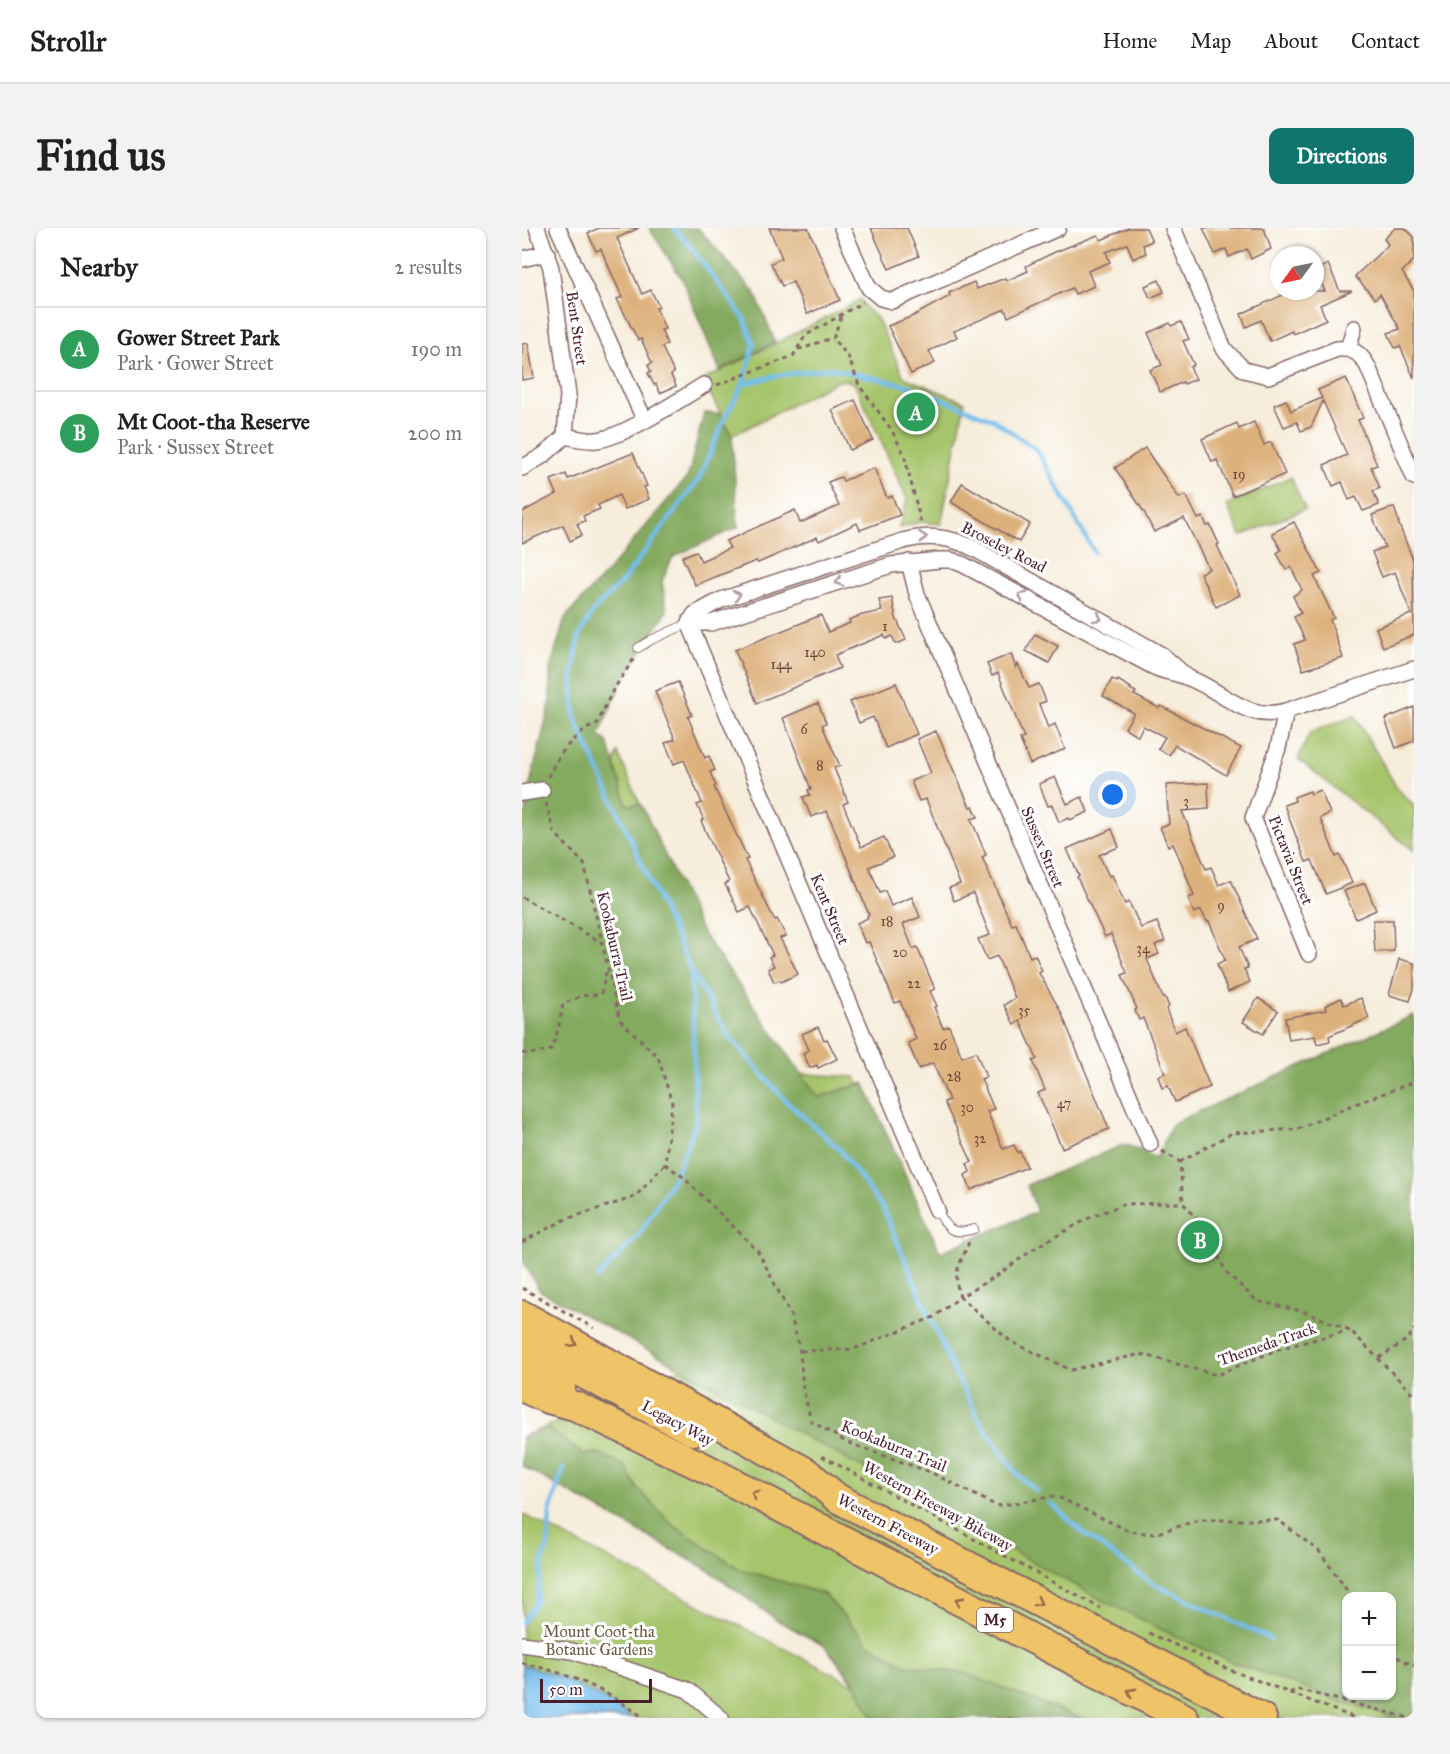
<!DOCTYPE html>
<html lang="en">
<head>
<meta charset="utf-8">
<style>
  :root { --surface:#fff; --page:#f2f2f2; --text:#202124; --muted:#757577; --line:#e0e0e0; --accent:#0f766e }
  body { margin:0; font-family:"IM FELL Great Primer",serif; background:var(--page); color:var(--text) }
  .controls { position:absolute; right:18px; bottom:18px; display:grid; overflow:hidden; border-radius:12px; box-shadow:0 2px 4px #0004 }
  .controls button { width:54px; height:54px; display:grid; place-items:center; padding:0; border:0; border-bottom:2px solid var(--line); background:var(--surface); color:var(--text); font:30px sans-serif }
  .compass { position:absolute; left:748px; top:18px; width:54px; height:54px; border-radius:50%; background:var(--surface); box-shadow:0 2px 4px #0004; rotate:237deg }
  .scale { position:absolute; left:18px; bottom:15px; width:112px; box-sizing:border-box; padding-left:6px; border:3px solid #4a1f2b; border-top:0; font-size:16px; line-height:21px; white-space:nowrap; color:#4a1f2b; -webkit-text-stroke:4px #fff; paint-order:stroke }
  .you { position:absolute; left:591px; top:567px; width:21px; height:21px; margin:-15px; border:4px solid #fff; border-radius:50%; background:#1a73e8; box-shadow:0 0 0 9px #1a73e833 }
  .badge { display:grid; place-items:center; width:39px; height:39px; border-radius:50%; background:var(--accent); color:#fff; font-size:20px; font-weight:700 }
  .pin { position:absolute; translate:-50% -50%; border:3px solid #fff; box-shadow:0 2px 6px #0006 }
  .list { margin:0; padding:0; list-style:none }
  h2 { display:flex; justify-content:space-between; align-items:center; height:78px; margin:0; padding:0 24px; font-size:26px }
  h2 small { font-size:20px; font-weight:400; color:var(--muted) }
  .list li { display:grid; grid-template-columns:39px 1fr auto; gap:18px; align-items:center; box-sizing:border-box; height:84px; padding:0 24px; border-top:2px solid var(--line) }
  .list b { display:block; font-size:22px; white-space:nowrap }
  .list p { margin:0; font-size:20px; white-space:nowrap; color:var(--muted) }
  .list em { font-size:20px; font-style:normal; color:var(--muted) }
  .map { position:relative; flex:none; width:892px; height:1490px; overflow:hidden; border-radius:12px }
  header { display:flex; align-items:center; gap:36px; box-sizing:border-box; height:84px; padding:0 30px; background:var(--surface); border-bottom:2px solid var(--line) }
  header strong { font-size:28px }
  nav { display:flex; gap:33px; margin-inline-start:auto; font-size:21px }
  .intro { display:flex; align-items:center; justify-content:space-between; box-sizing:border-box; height:144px; padding:0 36px }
  h1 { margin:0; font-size:42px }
  .button { padding:15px 27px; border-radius:12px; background:var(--accent); color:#fff; font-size:21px; font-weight:700 }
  main { display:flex; gap:36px; padding:0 36px }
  aside { flex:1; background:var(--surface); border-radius:12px; box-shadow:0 2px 4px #0004 }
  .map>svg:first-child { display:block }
</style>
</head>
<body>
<header>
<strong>Strollr</strong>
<nav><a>Home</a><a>Map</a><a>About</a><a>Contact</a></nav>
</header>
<div class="intro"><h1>Find us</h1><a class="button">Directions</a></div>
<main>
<aside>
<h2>Nearby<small>2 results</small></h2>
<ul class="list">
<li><span class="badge" style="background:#2e9e5b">A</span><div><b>Gower Street Park</b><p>Park · Gower Street</p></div><em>190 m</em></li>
<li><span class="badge" style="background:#2e9e5b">B</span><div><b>Mt Coot-tha Reserve</b><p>Park · Sussex Street</p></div><em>200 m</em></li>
</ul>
</aside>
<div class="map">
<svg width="892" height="1490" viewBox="0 0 892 1490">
  <rect width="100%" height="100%" fill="#fff"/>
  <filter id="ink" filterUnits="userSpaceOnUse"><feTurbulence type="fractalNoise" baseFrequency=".0167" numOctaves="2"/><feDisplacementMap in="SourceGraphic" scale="12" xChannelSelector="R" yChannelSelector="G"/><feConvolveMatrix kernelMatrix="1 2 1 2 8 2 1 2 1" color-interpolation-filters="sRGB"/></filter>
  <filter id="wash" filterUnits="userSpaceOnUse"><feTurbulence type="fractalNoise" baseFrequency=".008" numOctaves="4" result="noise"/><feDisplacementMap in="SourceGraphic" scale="24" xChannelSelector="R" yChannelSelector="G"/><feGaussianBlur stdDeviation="1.35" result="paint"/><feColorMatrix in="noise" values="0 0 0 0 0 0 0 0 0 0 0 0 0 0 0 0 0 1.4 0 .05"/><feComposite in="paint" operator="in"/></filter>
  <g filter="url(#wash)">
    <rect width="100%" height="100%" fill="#f6eddb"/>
    <!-- green -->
    <g fill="#a6c46b" stroke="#78724b" stroke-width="1.5" fill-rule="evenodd">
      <polygon points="338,71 344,81 355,90 382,149 443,174 419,296 398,294 377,300 385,271 333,156 324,152 315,153 210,208 181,152 327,78"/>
      <polygon points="769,249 783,281 719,308 705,277"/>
      <polygon points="833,488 876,562 892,577 892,623 776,531 788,504"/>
      <path d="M 96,525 L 233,843 L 334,849 L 412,1034 L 892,829 L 892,1490 L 0,1490 L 0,1286 L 333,1457 L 303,1418 L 255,1392 L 188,1343 L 0,1238 L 0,1209 L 224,1113 L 67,602 ZM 824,1368 L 870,1368 L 870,1468 L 824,1468 Z"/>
    </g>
    <!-- forest -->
    <g fill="#84aa5f" stroke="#676445" stroke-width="1.5" fill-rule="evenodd">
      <polygon points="127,0 176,0 233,65 253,114 198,143 160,51"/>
      <path d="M 182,185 L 198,186 L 210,208 L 216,299 L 151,329 L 140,353 L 145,383 L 100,454 L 77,507 L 86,515 L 105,577 L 119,576 L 179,703 L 296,869 L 342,855 L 418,1024 L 515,984 L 505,957 L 603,916 L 634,930 L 651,895 L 892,787 L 892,1490 L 876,1490 L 817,1473 L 710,1434 L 632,1398 L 569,1366 L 17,1062 L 0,1031 L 0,587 L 4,586 L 9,552 L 28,476 L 28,441 L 43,390 L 86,343 L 166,248 ZM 824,1368 L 870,1368 L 870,1468 L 824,1468 Z"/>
      <polygon points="24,1199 61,1226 77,1225 103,1238 116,1261 152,1298 218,1341 302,1366 346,1415 384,1437 442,1445 558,1490 351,1490 330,1450 303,1418 255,1392 188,1343 0,1238 0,1209"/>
    </g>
    <!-- water -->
    <path fill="#74bdec" stroke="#5f6e8c" stroke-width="1.5" d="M 0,1437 C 31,1444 85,1470 109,1490 L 0,1490 Z"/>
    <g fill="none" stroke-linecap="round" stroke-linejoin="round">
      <!-- stream -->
      <g stroke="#74bdec" stroke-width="4.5">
        <polyline points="221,156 253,148 308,140 388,158 472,192 515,222 572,324"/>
        <polyline points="170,744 206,807 264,873 318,922 360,979 429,1137 460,1197 497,1248 514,1263"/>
        <polyline points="75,1050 117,1007 153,948 174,895 169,742 53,491 50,451 57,408 72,382 100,354 177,251 203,190 221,156 232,116 222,90 168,18 152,0"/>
        <polyline points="528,1275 559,1303 628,1354 748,1411"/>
        <polyline points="0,1394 15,1372 21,1330 26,1318 28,1284 41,1241"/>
      </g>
    </g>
    <g id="blocks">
      <!-- building -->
      <g fill="#ddb17c">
        <polygon points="77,0 117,0 95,10 120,66 129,62 137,79 134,80 143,101 139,102 145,116 140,119 152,145 149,147 154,158 138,165 134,156 132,157 126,145 129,144 126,137 130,135 119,111 116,112 95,71 100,69 79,21 74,23 66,5"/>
        <polygon points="247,0 286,0 318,72 285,86 271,54 260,58 249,35 260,30"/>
        <polygon points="349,0 385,0 397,28 367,41"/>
        <polygon points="606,0 624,0 630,13 621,17 624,25 611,31 605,16 584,24 588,34 566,43 572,58 553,66 550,60 486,89 483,81 432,103 435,109 407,123 413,135 389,146 366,98 391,88 428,68 427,65 452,54 455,61 483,50 484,53 506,43 504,38 533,24 576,7 579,12"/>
        <polygon points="681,0 742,0 749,21 729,31 725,21 707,29 704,21 693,26"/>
        <polygon points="873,0 883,0 892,9 892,32 880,44 892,63 892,150 878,118 873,120 866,105 878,101 858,66 853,71 833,48 864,19 866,16 862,11"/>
        <polygon points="806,36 818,63 830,63 798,77 804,91 771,106 770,103 748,113 739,92 724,99 719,86 763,66 761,63 803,63 793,42"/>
        <polygon points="637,52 642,64 628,70 623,58"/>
        <polygon points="659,94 667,111 661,113 672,137 668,139 674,151 662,156 661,154 638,164 628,142 640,137 626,105 648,95 649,98"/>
        <polygon points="6,115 12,150 0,152 0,116"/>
        <polygon points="824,150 841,190 836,192 855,237 849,239 858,260 851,263 857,277 841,283 834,269 827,272 820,254 811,258 802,237 825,227 801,173 789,199 779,203 775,194 762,199 752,177 764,172 769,183 800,170 796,162"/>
        <polygon points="333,172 351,212 328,222 310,182"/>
        <polygon points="732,194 742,217 749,214 763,246 711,268 695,232 690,234 680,211 715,195 717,201"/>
        <polygon points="623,220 657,270 664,267 676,291 681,289 685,298 688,297 697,316 695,317 718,367 694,379 678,345 687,341 662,290 632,304 622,284 593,240"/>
        <polygon points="111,225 125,258 122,259 127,271 103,281 97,267 76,277 78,281 61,288 63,293 55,296 60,307 48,313 41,297 0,315 0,284 35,266 29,252 44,246 46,251"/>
        <polygon points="352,240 365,270 370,268 378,287 338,302 335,295 297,313 295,309 236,335 234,333 173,357 160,329 174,323 179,333 208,320 204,313 273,282 278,295 317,278 306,254 319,249 321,253"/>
        <polygon points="440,255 508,296 497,314 429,274"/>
        <polygon points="872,279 877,294 876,294 891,332 892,407 861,419 854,400 889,386 873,344 860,349 850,324 863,319 850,287"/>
        <polygon points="772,294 799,345 792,348 812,390 808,392 821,430 781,442 772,416 783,412 772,389 779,385 771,368 780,362 769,339 764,342 755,325 759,322 750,305"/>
        <polygon points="370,370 374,390 384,412 374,416 370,408 364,411 362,407 313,427 318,440 235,475 213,422 299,387 306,404 328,395 327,392 340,387 360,383 357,372"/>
        <polygon points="513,406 536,418 527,435 504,423"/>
        <polygon points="489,426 494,440 496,436 507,460 517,456 524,473 517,476 526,500 533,496 543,521 508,536 498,511 502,510 476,445 470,448 465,436"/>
        <polygon points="590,451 595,454 596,452 609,460 608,461 614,464 612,467 637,480 639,478 719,520 704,547 653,517 647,527 636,521 643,509 621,498 616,508 603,500 612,485 581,468"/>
        <polygon points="156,454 170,487 166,489 183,530 187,528 193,542 188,544 194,558 192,559 226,631 223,632 248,683 253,692 255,691 264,708 258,710 276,746 259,754 258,752 252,754 246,741 252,738 247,729 251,727 228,679 217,684 203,656 207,654 179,593 182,592 175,577 180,575 162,532 152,536 143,515 153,511 133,463"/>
        <polygon points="374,455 395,506 364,520 351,489 337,495 328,474"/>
        <polygon points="296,475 304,495 300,497 318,538 312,540 326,574 321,576 339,619 362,609 371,629 347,639 358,665 363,663 369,678 390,669 398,689 381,696 391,721 395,719 413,761 408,763 415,778 412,779 421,800 427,798 440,829 454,824 464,849 459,851 472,881 465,883 481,921 492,917 496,925 498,923 505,939 449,962 443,947 448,944 445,936 450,934 422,874 427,872 411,835 397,841 386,815 394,811 378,773 373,775 347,714 343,715 335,695 346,690 345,688 347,687 305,583 289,589 281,569 288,567 286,562 289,561 261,490"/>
        <polygon points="892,479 892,513 874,520 863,491"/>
        <polygon points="414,503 448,579 451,578 456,589 449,591 464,627 460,629 478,670 490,697 494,696 508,729 513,727 520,743 517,745 539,784 587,901 540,920 516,865 523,862 511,833 515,831 498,793 492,796 482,777 493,770 475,728 465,732 456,711 468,707 451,665 432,673 427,660 438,656 404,571 397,573 389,553 409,545 395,511"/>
        <polygon points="533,549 545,576 560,569 566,584 548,592 547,590 537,594 530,577 526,578 517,556"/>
        <polygon points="686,555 687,581 660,583 684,641 689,639 697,657 709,652 735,711 717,719 726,740 722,741 728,754 706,764 695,736 703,732 687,693 685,694 679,682 672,685 666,670 672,668 660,636 651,616 646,618 638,599 647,596 644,557"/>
        <polygon points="798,562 808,585 798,590 814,629 818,627 830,655 804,666 790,632 784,634 762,577 773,573 772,569 788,563 789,566"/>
        <polygon points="590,601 597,619 577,627 587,648 590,647 603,676 607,674 619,700 635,694 643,713 633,717 637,726 625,731 641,770 643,769 647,779 644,781 653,804 663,799 688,859 653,874 646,858 640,860 636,848 643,845 621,790 617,792 613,782 615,781 600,747 605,745 589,706 583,709 555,649 557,648 545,621"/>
        <polygon points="843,655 854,682 834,691 822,663"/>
        <polygon points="851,692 871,692 872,723 853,724"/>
        <polygon points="877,731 892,735 892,761 888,773 867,767"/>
        <polygon points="736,770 756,783 741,806 721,794"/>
        <polygon points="819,770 822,777 839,770 847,790 807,808 808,813 795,816 793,808 767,812 763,790 804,782 803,778"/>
        <polygon points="296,799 302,812 305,811 315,831 296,840 295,837 288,840 281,825 287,822 280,806"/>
      </g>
    </g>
  </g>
  <g filter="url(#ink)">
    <use href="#blocks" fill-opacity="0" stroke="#866769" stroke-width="1.5"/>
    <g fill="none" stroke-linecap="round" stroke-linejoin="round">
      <!-- service casing -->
      <g stroke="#866769" stroke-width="10">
        <g id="service">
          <polyline points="116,420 129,412 167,395"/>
          <path d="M 415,982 C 426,1001 429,1008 452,1001"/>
        </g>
      </g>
      <!-- minor casing -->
      <g stroke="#866769" stroke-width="18">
        <g id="minor">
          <polyline points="15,0 29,40 46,167 43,208"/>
          <polyline points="36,0 122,191"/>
          <polyline points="320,0 347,60 359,70 370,73 536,0"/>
          <path d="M 651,0 L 702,121 L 722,142 L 746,148 L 815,121 C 831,119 839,126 846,139 L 892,249"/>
          <polyline points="0,31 25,25"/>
          <polyline points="826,121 832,100"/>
          <path d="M 0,240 L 22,227 L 43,208 C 53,210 64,213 75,212 C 102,209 157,172 182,157"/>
          <polyline points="387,334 395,366 628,916"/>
          <path d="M 167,395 L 189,395 L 369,337 L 418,332 L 429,332 L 440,336 L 632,439 C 643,444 654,445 664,449 C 700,461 723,495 764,483 L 892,441"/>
          <polyline points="167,395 415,982"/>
          <path d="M 167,395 L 173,386 L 199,372 L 381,313 C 407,306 429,309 453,321 L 640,427 L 665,449"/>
          <polyline points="764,483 756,520 731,590 787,726"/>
          <polyline points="0,565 20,562"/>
          <polyline points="0,1416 50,1423 166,1462 199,1490"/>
        </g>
      </g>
      <!-- motorway casing -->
      <g stroke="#866769" stroke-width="32">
        <g id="motorway">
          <polyline points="0,1087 284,1244 315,1270 740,1490"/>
          <polyline points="0,1114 171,1203"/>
          <polyline points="0,1137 37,1156 39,1160"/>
          <polyline points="0,1159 26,1171 53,1178 183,1240 662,1490"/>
        </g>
      </g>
      <!-- path -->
      <g stroke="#866769" stroke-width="3" stroke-dasharray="4.5 4.5" stroke-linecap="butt">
        <polyline points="319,89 311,111 326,128 337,157 369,201 382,226 399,295"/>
        <path d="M 276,121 C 289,120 298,111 311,111"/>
        <polyline points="195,157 271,128 283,108 341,74"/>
        <path d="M 26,549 C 36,527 52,505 75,496 L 90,464 L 113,429"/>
        <polyline points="24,575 32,604 62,636 98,792 136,829 150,875 143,936"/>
        <polyline points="0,669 80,715"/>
        <polyline points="0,825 7,826 29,822 36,802 41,776 59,768 79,766 85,741"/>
        <polyline points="640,923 658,934 661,975 685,1004 704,1044 735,1073 783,1084 828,1102 892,1167"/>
        <polyline points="658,934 710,905 776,901 833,876 892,854"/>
        <polyline points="143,936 160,948 236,1023 269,1088 278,1123 281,1160 289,1193 324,1214 408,1244 475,1278 534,1268 607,1303 632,1306 677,1292 756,1292 797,1323 829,1368"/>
        <polyline points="0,1014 44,991 113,969 143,936"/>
        <path d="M 447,1014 C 438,1038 430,1042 438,1069 L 474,1048 L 516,1018 L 569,989 L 602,976 L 660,975"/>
        <polyline points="0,1060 72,1100"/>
        <polyline points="279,1123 332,1121 412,1089 438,1069 488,1113 549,1142 619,1126 695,1147 757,1121 828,1102"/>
        <polyline points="857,1130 886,1111 892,1101"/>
        <polyline points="300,1228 578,1380"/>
        <polyline points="627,1405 708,1442 833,1490"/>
        <polyline points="870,1421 877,1430 892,1438"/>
        <path d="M 0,1435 C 49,1446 81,1460 122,1490"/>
        <polyline points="768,1465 774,1461 888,1490"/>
      </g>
      <!-- service -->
      <use href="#service" stroke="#fff" stroke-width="8"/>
      <!-- minor -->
      <use href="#minor" stroke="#fff" stroke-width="15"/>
      <!-- motorway -->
      <use href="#motorway" stroke="#efc469" stroke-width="28"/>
    </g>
    <!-- one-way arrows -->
    <defs><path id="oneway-chevron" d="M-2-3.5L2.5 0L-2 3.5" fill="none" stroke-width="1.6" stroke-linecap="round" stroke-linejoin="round" transform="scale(1.5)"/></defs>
    <g stroke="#ae9aa0">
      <use href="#oneway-chevron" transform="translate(401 309) rotate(-6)"/>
      <use href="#oneway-chevron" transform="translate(317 354) rotate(162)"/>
      <use href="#oneway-chevron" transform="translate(215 367) rotate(-18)"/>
      <use href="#oneway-chevron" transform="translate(500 368) rotate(-152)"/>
      <use href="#oneway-chevron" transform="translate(576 390) rotate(29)"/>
    </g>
    <g stroke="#946947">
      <use href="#oneway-chevron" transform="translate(51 1115) rotate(29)"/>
      <use href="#oneway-chevron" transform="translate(233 1266) rotate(-153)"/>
      <use href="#oneway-chevron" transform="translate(437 1373) rotate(-152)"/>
      <use href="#oneway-chevron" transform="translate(516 1374) rotate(27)"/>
      <use href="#oneway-chevron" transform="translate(609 1464) rotate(-152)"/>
    </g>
  </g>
  <g text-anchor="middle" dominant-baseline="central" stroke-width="6" stroke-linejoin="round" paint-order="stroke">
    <!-- number labels -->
    <g font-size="14" fill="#6f443f">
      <text x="717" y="246">19</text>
      <text x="363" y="398">1</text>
      <text x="293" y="424">140</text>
      <text x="259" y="436">144</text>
      <text x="282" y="501">6</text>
      <text x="298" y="537">8</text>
      <text x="664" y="573">3</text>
      <text x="699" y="677">9</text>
      <text x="365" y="693">18</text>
      <text x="621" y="720">34</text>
      <text x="378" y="724">20</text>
      <text x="392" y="755">22</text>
      <text x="502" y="782">35</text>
      <text x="418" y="817">26</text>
      <text x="432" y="848">28</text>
      <text x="542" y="875">47</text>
      <text x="445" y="879">30</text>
      <text x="458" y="910">32</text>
    </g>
    <!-- shield labels -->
    <rect fill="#fff" stroke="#80626b" stroke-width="1.5" x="455" y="1380" width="36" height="24" rx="4.5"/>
    <g font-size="15" font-weight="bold" fill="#4a1f2b">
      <text x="473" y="1392">M5</text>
    </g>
    <!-- street labels -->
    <g font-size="16" fill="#4a1f2b" stroke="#fff">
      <text transform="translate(55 100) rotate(82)">Bent Street</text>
      <text transform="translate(482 319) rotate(27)">Broseley Road</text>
      <text transform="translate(521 619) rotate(67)">Sussex Street</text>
      <text transform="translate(769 632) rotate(68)">Pictavia Street</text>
      <text transform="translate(308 681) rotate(67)">Kent Street</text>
      <text transform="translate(93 718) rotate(77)">Kookaburra Trail</text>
      <text transform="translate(745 1116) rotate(-19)">Themeda Track</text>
      <text transform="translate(156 1195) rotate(28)">Legacy Way</text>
      <text transform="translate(372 1218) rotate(22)">Kookaburra Trail</text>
      <text transform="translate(416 1278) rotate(29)">Western Freeway Bikeway</text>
      <text transform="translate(366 1296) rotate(28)">Western Freeway</text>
    </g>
    <!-- park labels -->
    <g font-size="16" fill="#6a5941" stroke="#fff">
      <text x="77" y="1403">Mount Coot-tha<tspan x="77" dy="18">Botanic Gardens</tspan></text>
    </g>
  </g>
</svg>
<div class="controls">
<button>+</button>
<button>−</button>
</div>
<svg class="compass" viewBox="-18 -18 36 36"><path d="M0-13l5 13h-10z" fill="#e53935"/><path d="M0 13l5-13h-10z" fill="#757577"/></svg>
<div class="scale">50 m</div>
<div class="you"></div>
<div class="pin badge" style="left:394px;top:184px;background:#2e9e5b">A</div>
<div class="pin badge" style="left:678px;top:1012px;background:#2e9e5b">B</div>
</div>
</main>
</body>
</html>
